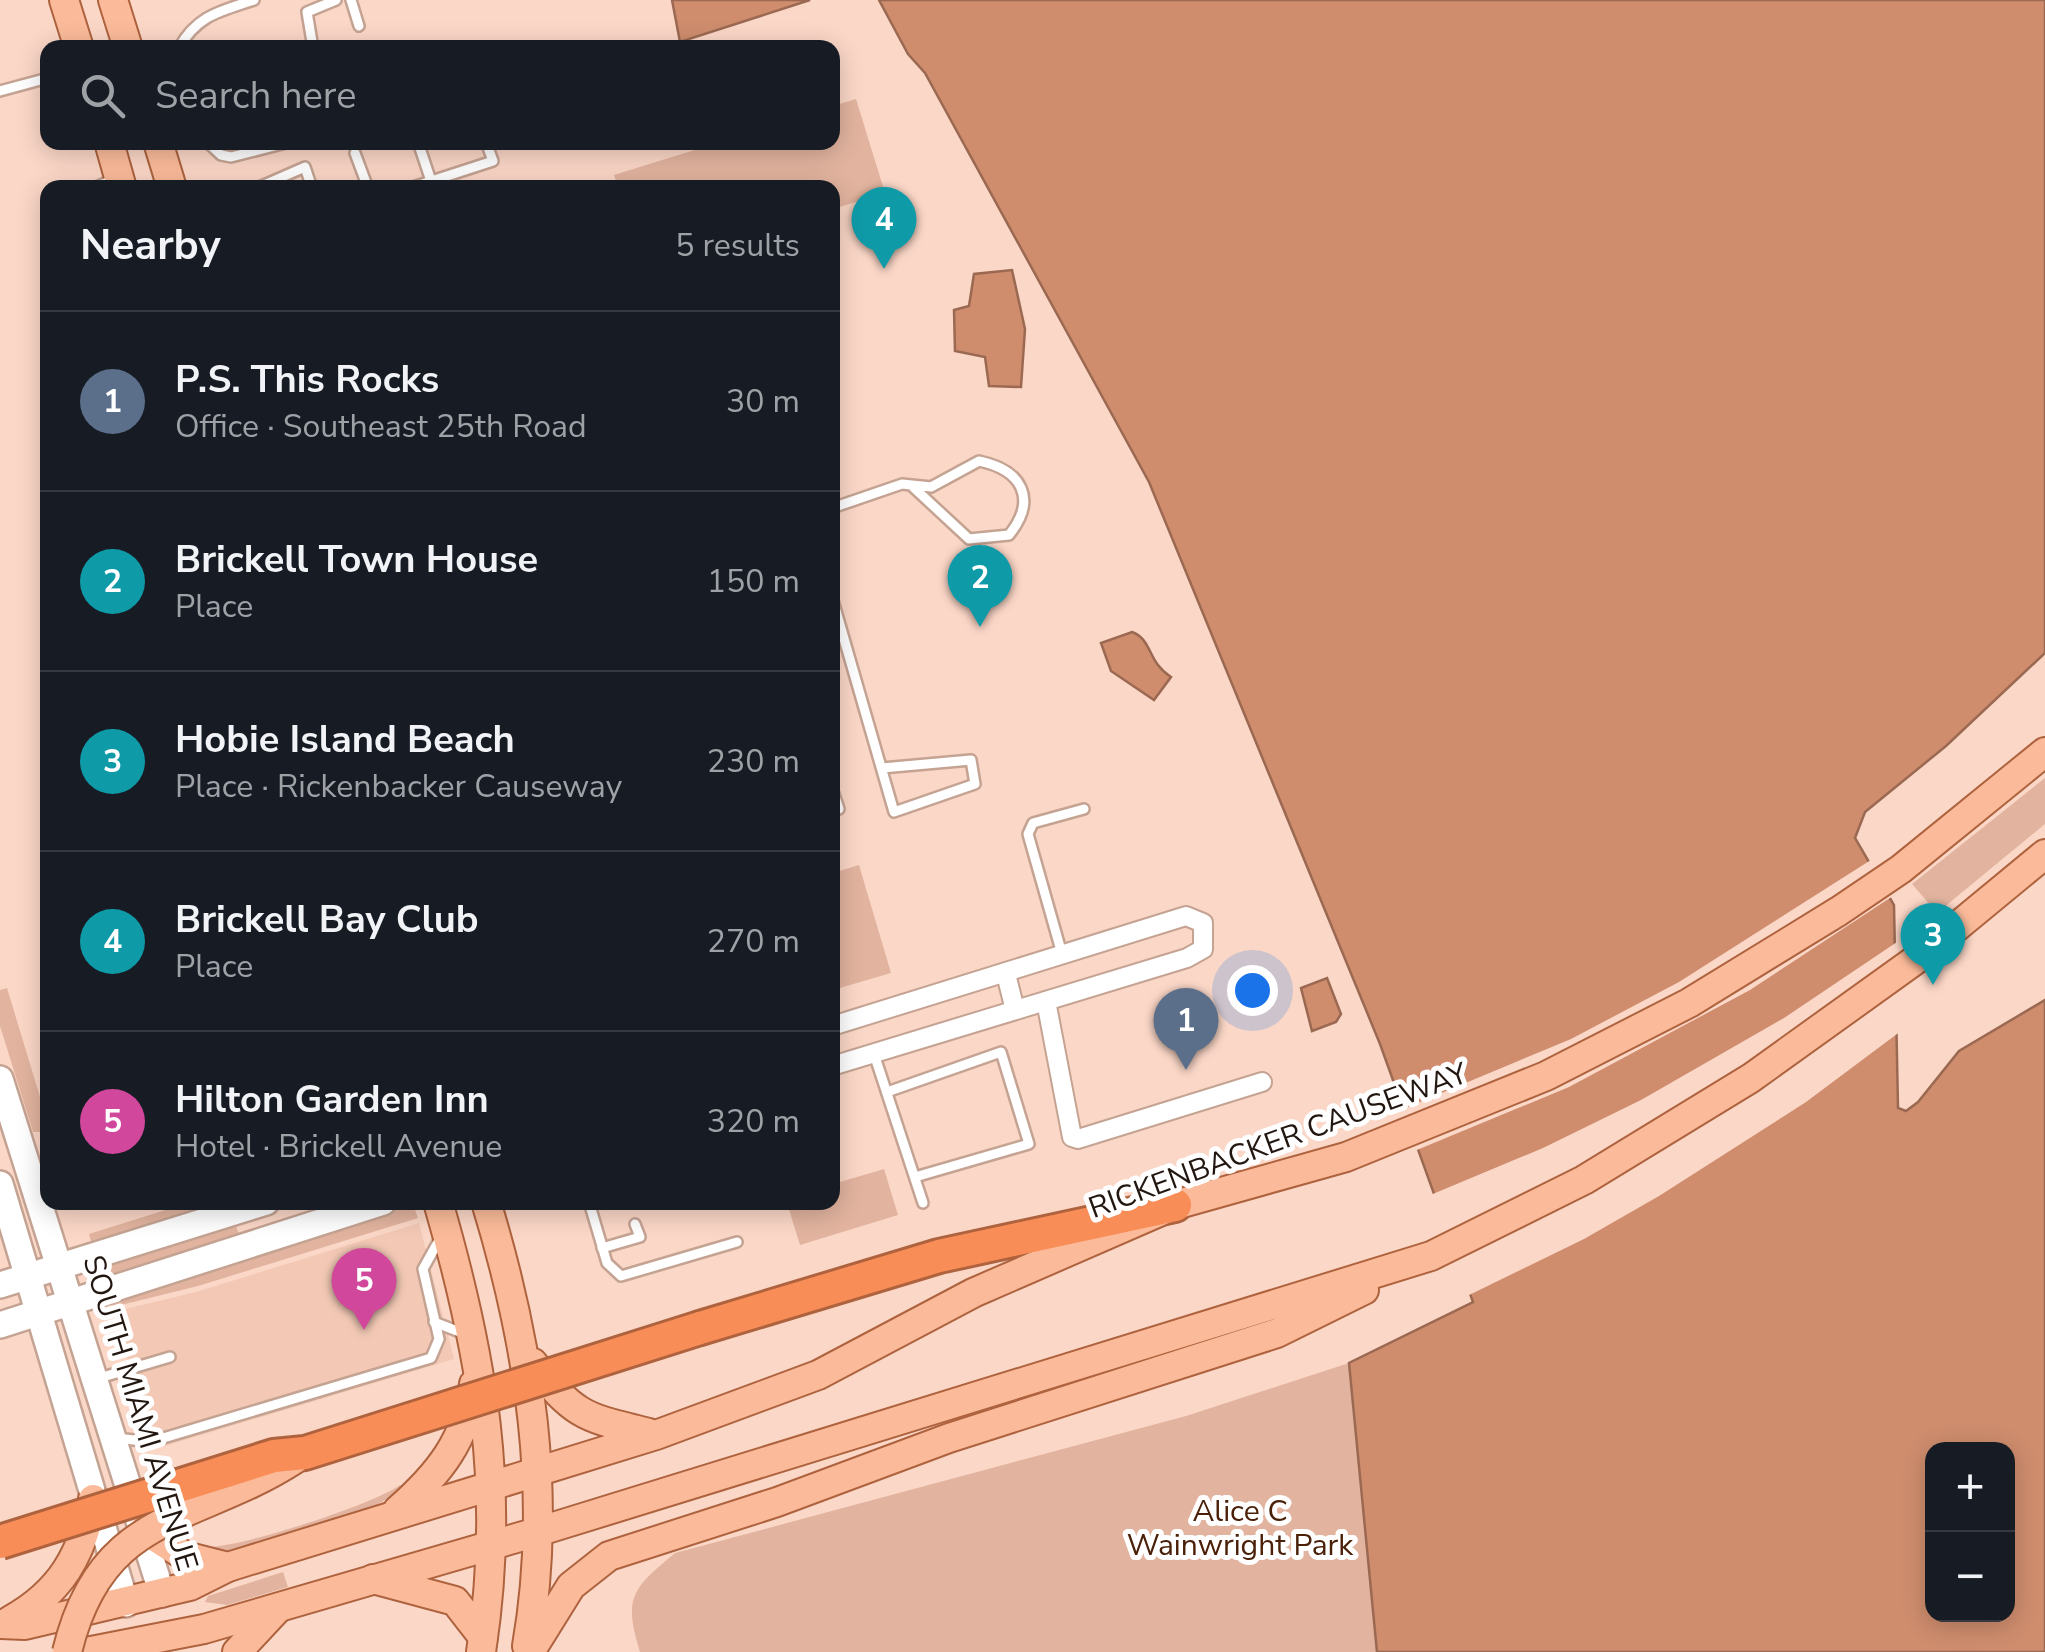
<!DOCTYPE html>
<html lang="en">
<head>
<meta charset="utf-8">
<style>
  :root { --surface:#171b24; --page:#242831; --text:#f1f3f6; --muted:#9ea1a6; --line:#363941; --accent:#92b0d6 }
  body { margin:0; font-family:"Nunito Sans",sans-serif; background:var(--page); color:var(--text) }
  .controls { position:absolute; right:30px; bottom:30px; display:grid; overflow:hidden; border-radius:20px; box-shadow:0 5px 25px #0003 }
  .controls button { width:90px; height:90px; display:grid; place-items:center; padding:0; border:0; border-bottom:2px solid var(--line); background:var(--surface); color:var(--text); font:50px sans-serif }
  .you { position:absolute; left:1252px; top:990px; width:35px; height:35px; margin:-25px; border:8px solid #fff; border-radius:50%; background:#1a73e8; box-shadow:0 0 0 15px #1a73e833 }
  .badge { display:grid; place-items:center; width:65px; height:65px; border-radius:50%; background:var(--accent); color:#fff; font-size:32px; font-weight:700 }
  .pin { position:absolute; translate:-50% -82px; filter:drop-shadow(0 2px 5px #0008) }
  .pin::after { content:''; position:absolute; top:52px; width:35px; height:30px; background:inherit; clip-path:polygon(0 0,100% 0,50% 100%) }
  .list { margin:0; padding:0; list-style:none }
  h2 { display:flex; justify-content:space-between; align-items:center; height:130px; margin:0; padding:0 40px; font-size:42px }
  h2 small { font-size:32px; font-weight:400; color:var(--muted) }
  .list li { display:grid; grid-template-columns:65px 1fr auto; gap:30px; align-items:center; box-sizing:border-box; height:180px; padding:0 40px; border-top:2px solid var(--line) }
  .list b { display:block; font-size:38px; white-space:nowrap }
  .list p { margin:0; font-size:32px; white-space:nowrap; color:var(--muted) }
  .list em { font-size:32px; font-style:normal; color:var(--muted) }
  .icon { flex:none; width:55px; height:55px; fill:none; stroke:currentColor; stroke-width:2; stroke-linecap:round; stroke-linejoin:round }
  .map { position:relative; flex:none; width:2045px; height:1652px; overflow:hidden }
  .search { position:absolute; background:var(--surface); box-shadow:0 5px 25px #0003; left:40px; top:40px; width:800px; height:110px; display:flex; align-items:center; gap:25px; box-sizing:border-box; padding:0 35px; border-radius:20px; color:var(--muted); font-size:38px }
  .panel { position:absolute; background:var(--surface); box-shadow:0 5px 25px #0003; left:40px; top:180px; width:800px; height:1030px; border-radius:20px }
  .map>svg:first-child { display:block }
</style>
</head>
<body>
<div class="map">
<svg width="2045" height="1652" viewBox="0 0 2045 1652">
  <rect width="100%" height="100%" fill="#fbd7c7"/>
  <!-- built -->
  <polygon fill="#f3c9b5" points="419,1223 454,1359 155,1449 113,1312 196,1292"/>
  <!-- green -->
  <g fill="#e2b49f">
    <polygon points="856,99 885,193 833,209 832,188 618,187 614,175 717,143 832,142 833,106"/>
    <polygon points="2045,778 2045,824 1937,913 1912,884"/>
    <polygon points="859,865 891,973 833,990 833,873"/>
    <polygon points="7,988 47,1120 47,1132 33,1132 0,1026 0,990"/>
    <polygon points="884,1169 898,1215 800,1245 787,1203 832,1202 833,1184"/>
    <polygon points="188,1203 226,1203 92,1245 89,1234"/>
    <polygon points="402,1204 413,1204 418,1218 198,1286 113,1307 111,1301 370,1220 376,1212"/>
    <polygon points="235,1224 240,1236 115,1277 109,1269 109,1263"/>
    <path d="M 1349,1363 L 1377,1652 L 640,1652 C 623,1597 632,1589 675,1553 L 1186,1416 Z"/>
    <path d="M 400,1485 L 404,1490 L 371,1508 L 231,1553 L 221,1555 L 202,1547 C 232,1551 375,1504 400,1485 Z"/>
    <polygon points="283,1572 288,1587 227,1605 205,1602 208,1596"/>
  </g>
  <!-- water -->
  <g fill="#cf8d6e" stroke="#9b6952" stroke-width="2.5" fill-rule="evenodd">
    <polygon points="672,0 810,0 680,42"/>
    <path d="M 879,0 L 2045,0 L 2045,653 L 1946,746 L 1865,812 L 1855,838 L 1894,905 L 1898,1108 L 1906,1111 L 1918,1102 L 1959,1051 L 2045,1000 L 2045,1652 L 1377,1652 L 1349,1363 L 1473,1302 L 1380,1044 L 1149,482 L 925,73 L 908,54 ZM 1932,1450 L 2008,1450 L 2008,1614 L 1932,1614 Z"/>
    <polygon points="1012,270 1025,329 1021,387 989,386 985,357 955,351 954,310 969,306 974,274"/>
    <path d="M 1132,632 C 1153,640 1147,662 1171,677 L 1154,700 L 1111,671 L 1101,643 Z"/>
    <polygon points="1327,978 1341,1014 1336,1022 1312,1031 1301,988"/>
  </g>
  <!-- pier -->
  <g fill="#fbd7c7">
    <polygon points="1874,858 1896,894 1750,990 1569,1087 1412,1152 1396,1112 1571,1039 1679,982"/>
    <polygon points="1900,940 1901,1031 1806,1102 1659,1196 1584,1239 1465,1297 1428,1196 1543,1148 1641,1100 1784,1018"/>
  </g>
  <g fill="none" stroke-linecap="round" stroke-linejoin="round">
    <!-- lane casing -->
    <g stroke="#c5a393" stroke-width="14">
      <g id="lane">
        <polyline points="351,0 359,26"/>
        <path d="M 179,48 C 197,15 221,11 254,0"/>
        <polyline points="313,48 307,12 336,0"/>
        <polyline points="0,91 48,78"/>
        <polyline points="207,142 221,155 231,157 290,142"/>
        <polyline points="418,142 431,181"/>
        <polyline points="355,153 368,188"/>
        <polyline points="94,188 114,179"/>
        <polyline points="257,188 305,167 312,188"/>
        <polyline points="410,188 493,161 486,142"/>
        <path d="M 832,508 L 902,484 L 931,487 L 979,461 C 1022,470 1038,499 1009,535 L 969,539 L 913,487"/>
        <polyline points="832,597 894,812 975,784 971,760 882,768"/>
        <polyline points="832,788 839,809 832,811"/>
        <polyline points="1062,954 1028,834 1033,823 1084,809"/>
        <polyline points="874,1054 923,1203"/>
        <polyline points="887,1092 1001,1052 1029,1144 915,1177"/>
        <polyline points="589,1202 607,1263 621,1276 737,1242"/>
        <polyline points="602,1248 640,1237 635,1224"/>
        <polyline points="434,1322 465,1334"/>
        <polyline points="96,1379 170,1357"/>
        <polyline points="117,1438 150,1442 431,1358 439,1339 423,1269 442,1235"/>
      </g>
    </g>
    <!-- street casing -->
    <g stroke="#c5a393" stroke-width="22">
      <g id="street">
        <polyline points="1006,974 1015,1010"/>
        <polyline points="1046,1001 1072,1137 1078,1139 1262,1082"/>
        <polyline points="832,1026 1186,916 1203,923 1203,949 1187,958 832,1066"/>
      </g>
    </g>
    <!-- secondary casing -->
    <g stroke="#c5a393" stroke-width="30">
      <g id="secondary">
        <polyline points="0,1079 162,1594"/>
        <polyline points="0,1184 126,1604"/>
        <polyline points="0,1285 266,1202"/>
        <polyline points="0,1325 383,1202"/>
      </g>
    </g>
    <!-- primary casing -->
    <g stroke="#ae633e" stroke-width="32">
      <g id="primary">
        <polyline points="64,0 79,48"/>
        <polyline points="113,0 128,48"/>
        <polyline points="109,142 122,188"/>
        <polyline points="158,142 172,188"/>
        <path d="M 438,1202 C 483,1357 506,1491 481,1652"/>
        <path d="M 486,1202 C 530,1346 553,1496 527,1646"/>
        <path d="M 533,1363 C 576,1418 585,1417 649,1433"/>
        <path d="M 398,1510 C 439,1474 466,1440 474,1384"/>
        <polyline points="144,1530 185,1556 228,1567"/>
        <polyline points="373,1579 455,1601 483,1637"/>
        <path d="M 11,1620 C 61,1592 82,1555 93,1499"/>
        <polyline points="0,1624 25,1625 190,1586 228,1567 656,1435 818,1375 973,1293 1175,1205 1346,1157 1546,1076 1689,1003 1839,911 1901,869 2045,752"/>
        <polyline points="86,1652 204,1629 537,1532 1431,1256 1584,1180 1751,1078 1925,953 2045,854"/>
        <polyline points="237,1652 278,1608"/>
        <polyline points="530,1652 571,1586 609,1556 777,1502 949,1438 1277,1333 1364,1290"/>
      </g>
    </g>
    <!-- highway casing -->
    <g stroke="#ae633e" stroke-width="38">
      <polyline id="highway" points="700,1328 939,1256 1175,1205"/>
    </g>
    <!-- lane -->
    <use href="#lane" stroke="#fff" stroke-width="9"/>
    <!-- street -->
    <use href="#street" stroke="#fff" stroke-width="18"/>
    <!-- secondary -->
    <use href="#secondary" stroke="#fff" stroke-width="25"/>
    <!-- primary -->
    <use href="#primary" stroke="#fbbb9a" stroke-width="28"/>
    <!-- highway -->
    <use href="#highway" stroke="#f98d57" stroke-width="32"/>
    <!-- primary-bridge casing -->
    <g stroke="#ae633e" stroke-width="32" stroke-linecap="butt">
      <path id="primary-bridge" d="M 67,1652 C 101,1509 195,1524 295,1459"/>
    </g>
    <!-- highway-bridge casing -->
    <g stroke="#ae633e" stroke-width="38" stroke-linecap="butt">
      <polyline id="highway-bridge" points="0,1542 274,1456 305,1453 700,1328"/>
    </g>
    <!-- primary-bridge -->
    <use href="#primary-bridge" stroke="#fbbb9a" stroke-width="28"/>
    <!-- highway-bridge -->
    <use href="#highway-bridge" stroke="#f98d57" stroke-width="32"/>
  </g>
  <g text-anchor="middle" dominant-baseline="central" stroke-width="10" stroke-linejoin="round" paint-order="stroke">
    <!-- street labels -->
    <g font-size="30" fill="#221610" stroke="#fff">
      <text transform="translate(1278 1141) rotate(-20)">RICKENBACKER CAUSEWAY</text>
      <text transform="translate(140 1413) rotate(73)">SOUTH MIAMI AVENUE</text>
    </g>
    <!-- park labels -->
    <g font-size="30" fill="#4b2009" stroke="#fff">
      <text x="1240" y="1511">Alice C<tspan x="1240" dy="34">Wainwright Park</tspan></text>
    </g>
  </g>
</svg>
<div class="controls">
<button>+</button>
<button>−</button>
</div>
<div class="you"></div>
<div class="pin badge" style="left:1186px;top:1070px;background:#5c6f8a">1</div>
<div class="pin badge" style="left:980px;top:627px;background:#0f9aa8">2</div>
<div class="pin badge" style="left:1933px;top:985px;background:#0f9aa8">3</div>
<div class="pin badge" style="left:884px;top:269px;background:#0f9aa8">4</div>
<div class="pin badge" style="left:364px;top:1330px;background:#d1479c">5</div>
<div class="search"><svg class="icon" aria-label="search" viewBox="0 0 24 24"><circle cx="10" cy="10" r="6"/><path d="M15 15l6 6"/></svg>Search here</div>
<section class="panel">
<h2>Nearby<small>5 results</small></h2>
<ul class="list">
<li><span class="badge" style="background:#5c6f8a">1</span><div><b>P.S. This Rocks</b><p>Office · Southeast 25th Road</p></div><em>30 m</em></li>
<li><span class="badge" style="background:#0f9aa8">2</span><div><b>Brickell Town House</b><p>Place</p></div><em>150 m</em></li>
<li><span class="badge" style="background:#0f9aa8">3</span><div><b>Hobie Island Beach</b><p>Place · Rickenbacker Causeway</p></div><em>230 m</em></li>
<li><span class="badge" style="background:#0f9aa8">4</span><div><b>Brickell Bay Club</b><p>Place</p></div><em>270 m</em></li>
<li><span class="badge" style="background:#d1479c">5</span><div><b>Hilton Garden Inn</b><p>Hotel · Brickell Avenue</p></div><em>320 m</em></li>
</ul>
</section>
</div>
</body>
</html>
